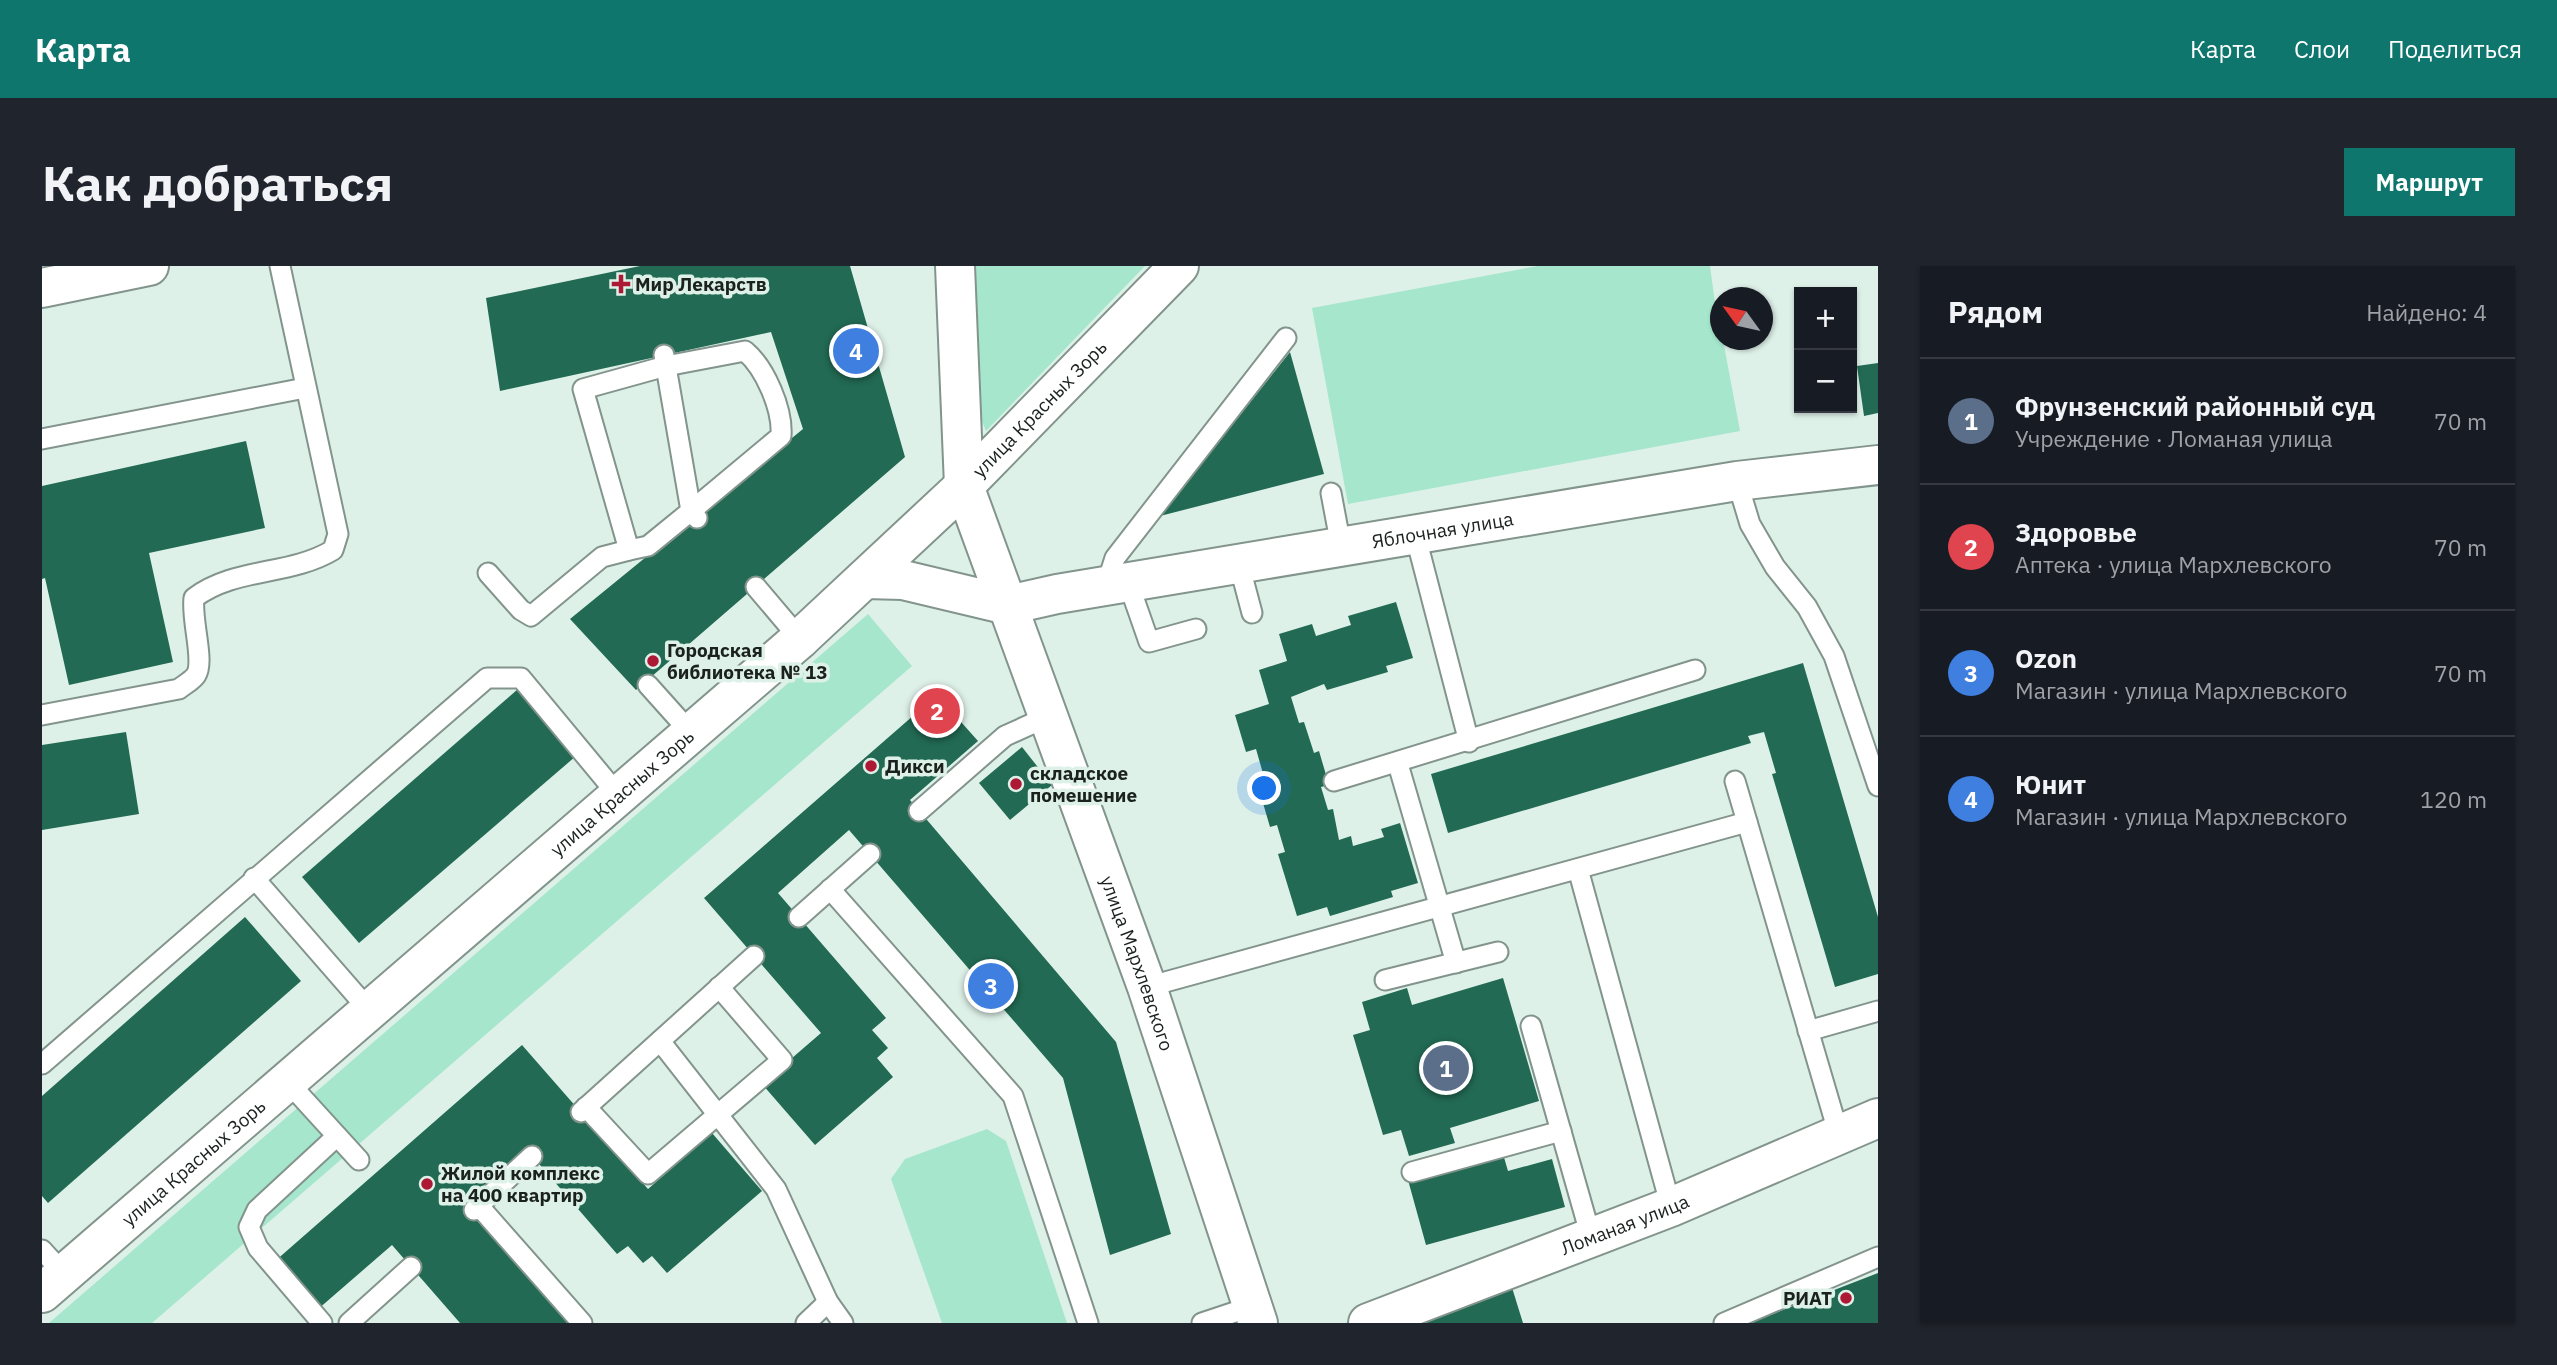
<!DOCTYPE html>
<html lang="ru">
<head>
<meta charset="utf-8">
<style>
  :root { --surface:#171b24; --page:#20242c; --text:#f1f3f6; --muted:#9ea1a6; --line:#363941; --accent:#0f766e }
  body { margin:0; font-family:"IBM Plex Sans",sans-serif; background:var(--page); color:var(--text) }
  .controls { position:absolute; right:21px; top:21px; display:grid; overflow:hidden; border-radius:0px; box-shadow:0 2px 5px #0004 }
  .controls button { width:63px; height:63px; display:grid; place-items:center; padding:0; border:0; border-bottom:2px solid var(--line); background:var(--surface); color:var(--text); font:35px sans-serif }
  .compass { position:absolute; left:1668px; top:21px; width:63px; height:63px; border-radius:50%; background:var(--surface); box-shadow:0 2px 5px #0004; rotate:303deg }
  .you { position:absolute; left:1223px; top:523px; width:24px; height:24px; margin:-18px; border:5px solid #fff; border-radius:50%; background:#1a73e8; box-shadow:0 0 0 10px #1a73e833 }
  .badge { display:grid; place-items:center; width:46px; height:46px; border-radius:50%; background:var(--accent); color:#fff; font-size:23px; font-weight:700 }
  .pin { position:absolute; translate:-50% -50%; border:4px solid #fff; box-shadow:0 2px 7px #0006 }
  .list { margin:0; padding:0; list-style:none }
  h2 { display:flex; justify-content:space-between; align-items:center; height:91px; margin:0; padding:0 28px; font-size:30px }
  h2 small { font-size:23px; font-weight:400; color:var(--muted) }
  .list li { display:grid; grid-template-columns:46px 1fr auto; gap:21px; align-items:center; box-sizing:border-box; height:126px; padding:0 28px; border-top:2px solid var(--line) }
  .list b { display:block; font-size:26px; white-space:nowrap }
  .list p { margin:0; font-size:23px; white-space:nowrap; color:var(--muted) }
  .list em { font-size:23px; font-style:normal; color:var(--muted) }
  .map { position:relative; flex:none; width:1836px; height:1057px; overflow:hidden; border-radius:0px }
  header { display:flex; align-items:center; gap:42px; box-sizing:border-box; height:98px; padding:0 35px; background:var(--accent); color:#fff }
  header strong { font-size:33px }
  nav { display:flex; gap:38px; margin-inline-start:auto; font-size:24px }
  .intro { display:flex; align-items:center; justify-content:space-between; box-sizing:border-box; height:168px; padding:0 42px }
  h1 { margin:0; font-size:49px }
  .button { padding:18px 32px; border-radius:0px; background:var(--accent); color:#fff; font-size:24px; font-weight:700 }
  main { display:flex; gap:42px; padding:0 42px }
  aside { flex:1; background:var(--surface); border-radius:0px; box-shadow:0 2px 5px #0004 }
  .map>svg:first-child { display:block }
</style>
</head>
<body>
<header>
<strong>Карта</strong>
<nav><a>Карта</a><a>Слои</a><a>Поделиться</a></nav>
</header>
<div class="intro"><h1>Как добраться</h1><a class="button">Маршрут</a></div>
<main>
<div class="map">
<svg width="1836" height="1057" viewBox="0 0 1836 1057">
  <rect width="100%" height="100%" fill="#def1e9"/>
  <!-- green -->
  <g fill="#a5e6cd">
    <polygon points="917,0 1103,0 944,165 916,97"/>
    <polygon points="1496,0 1668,0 1678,74 1681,74 1698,165 1306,238 1270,42"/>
    <polygon points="826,348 870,400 110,1057 7,1057"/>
    <polygon points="945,863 964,875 1025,1057 900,1057 849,913 863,893"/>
  </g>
  <!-- building -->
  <g fill="#226a53">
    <polygon points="598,0 808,0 863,191 594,424 528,353 761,163 729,66 458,125 444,32"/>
    <polygon points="1248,86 1282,208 1118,250"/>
    <polygon points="1836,97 1836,147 1822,150 1815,100"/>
    <polygon points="204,175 223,262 107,287 131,396 27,419 3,312 0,313 0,220"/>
    <polygon points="1354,336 1371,392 1344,400 1346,406 1285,424 1282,418 1249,431 1257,457 1262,456 1272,487 1277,485 1287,519 1279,521 1286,544 1291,543 1297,574 1309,570 1311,580 1342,571 1339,563 1358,557 1376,617 1349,625 1351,631 1288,650 1285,641 1255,650 1236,588 1243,586 1235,559 1228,561 1216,520 1224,518 1214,483 1204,486 1193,449 1227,438 1217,404 1245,395 1237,368 1270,358 1274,370 1309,359 1306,350"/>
    <polygon points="1761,397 1836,651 1836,708 1793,721 1730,508 1734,507 1722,466 1706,470 1709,477 1406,567 1389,508"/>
    <polygon points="476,423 534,490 317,677 260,611"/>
    <polygon points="895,429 936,475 868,534 1074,776 1129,968 1068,989 1021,812 807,564 736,627 844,752 830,764 846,782 835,792 851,811 773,879 720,818 779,767 662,632"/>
    <polygon points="84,466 97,548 0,564 0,479"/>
    <polygon points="980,481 1010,519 968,554 937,517"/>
    <polygon points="203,651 259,715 6,937 0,930 0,830"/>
    <polygon points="1461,712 1497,835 1408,862 1413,877 1367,890 1359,864 1341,869 1311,769 1328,764 1320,736 1365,722 1370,739"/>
    <polygon points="480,779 606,923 670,867 720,925 625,1007 610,990 601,997 586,980 575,988 485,884 426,937 531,1057 418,1057 350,979 275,1044 232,996"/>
    <polygon points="1461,888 1466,905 1510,893 1523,941 1384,979 1366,914"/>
    <polygon points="1836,1007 1836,1057 1707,1057"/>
    <polygon points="1467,1012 1481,1057 1377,1057"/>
  </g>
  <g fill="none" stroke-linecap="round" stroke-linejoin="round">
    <!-- service casing -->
    <g stroke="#82948c" stroke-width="23">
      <g id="service">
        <polyline points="0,173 263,122"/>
        <polyline points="1695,215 1708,258 1733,301 1765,341 1792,390 1836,520"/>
        <polyline points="1289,227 1299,280"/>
        <polyline points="1373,268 1427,476"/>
        <polyline points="587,284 606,280 649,245 622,89"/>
        <polyline points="1197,298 1210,347"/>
        <path d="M 446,307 L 479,344 L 489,350 L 560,291 L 587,284 L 541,123 L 624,100 L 703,85 C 723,102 741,143 739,170 L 649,245 L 655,252"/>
        <polyline points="1086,316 1107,376 1154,363"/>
        <polyline points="1064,320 1073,292 1244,72"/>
        <polyline points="714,321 758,373"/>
        <polyline points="606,419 649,467"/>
        <path d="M 0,449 L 137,423 C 142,419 151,414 154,409 C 163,395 149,355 152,332 C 193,301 248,310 291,284 L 296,268 L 238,0"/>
        <polyline points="1356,498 1414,697"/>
        <polyline points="1292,515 1653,404"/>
        <polyline points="1693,515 1797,869"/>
        <polyline points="877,545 963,470 1007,450"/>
        <polyline points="1536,603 1629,941"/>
        <polyline points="212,612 327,744"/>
        <polyline points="788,623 971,830 1046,1057"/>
        <polyline points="757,651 828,588"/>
        <polyline points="1343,714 1456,686"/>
        <polyline points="1105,721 1705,556"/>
        <polyline points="1489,760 1549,971"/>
        <polyline points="1766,765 1836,745"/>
        <polyline points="618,775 734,923 786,1036 801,1057"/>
        <polyline points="0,798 445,412 479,412 576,529"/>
        <polyline points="245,815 317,894"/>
        <polyline points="544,841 606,908 740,794 677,721"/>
        <polyline points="539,846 712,690"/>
        <polyline points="1370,906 1519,865"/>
        <polyline points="436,939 540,1057"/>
        <polyline points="432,944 490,890"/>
        <polyline points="0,984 22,1008"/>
        <polyline points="280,1057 216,982 207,961 215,944 295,870"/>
        <polyline points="307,1057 369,1001"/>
        <polyline points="764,1057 786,1036"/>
        <polyline points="1160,1057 1211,1040"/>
        <polyline points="1682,1057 1836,991"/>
      </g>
    </g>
    <!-- minor casing -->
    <g stroke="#82948c" stroke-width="42">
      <g id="minor">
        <path id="s1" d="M 966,339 L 1015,328 L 1695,215 L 1836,199"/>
        <polyline points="758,373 922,220"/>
        <path id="s2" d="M 1326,1057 L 1629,941 L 1836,852"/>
      </g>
    </g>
    <!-- tertiary casing -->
    <g stroke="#82948c" stroke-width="42">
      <g id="tertiary">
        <path id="s3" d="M 913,0 L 922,220 L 1105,721 L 1216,1057"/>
        <path id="s4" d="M 922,220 L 1137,0"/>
        <polyline points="823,313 861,314 966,339"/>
        <path id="s5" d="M 0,1027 L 758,373"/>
      </g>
    </g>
    <!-- secondary casing -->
    <g stroke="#82948c" stroke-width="42">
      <polyline id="secondary" points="0,22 107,0"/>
    </g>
    <!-- service -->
    <use href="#service" stroke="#fff" stroke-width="19"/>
    <!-- minor -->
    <use href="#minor" stroke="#fff" stroke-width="38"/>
    <!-- tertiary -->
    <use href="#tertiary" stroke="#fff" stroke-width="38"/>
    <!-- secondary -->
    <use href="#secondary" stroke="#fff" stroke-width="38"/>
  </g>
  <!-- markers -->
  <g fill="#ad1835" stroke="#def1e9" stroke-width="2.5">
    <path d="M575.5 7.5h7v7h7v7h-7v7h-7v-7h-7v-7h7z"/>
    <circle cx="611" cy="395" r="7"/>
    <circle cx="829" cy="500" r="7"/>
    <circle cx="974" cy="518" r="7"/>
    <circle cx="385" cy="918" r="7"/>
    <circle cx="1804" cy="1032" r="7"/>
  </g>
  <g text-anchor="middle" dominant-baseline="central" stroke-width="7" stroke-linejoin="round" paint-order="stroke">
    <!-- poi labels -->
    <g font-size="19" font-weight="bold" fill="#1a211e" stroke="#def1e9" text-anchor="start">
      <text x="593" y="18">Мир Лекарств</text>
      <text x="625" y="384">Городская<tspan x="625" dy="22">библиотека № 13</tspan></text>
      <text x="843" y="500">Дикси</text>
      <text x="988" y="507">складское<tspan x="988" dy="22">помешение</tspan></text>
      <text x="399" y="907">Жилой комплекс<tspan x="399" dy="22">на 400 квартир</tspan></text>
      <text x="1790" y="1032" text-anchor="end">РИАТ</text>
    </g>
    <!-- street labels -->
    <g font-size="19" fill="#1a211e" stroke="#def1e9">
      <text stroke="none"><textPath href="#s4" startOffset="108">улица Красных Зорь</textPath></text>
      <text stroke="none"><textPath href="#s1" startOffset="441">Яблочная улица</textPath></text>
      <text stroke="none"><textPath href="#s5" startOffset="766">улица Красных Зорь</textPath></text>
      <text stroke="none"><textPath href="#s3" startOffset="728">улица Мархлевского</textPath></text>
      <text stroke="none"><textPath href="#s5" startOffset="200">улица Красных Зорь</textPath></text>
      <text stroke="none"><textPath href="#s2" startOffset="275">Ломаная улица</textPath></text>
    </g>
  </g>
</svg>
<div class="controls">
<button>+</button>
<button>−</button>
</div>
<svg class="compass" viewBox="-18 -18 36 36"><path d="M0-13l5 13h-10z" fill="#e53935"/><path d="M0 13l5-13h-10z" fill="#9ea1a6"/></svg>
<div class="you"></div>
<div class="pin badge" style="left:1404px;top:802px;background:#5c6f8a">1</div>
<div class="pin badge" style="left:895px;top:445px;background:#e0444e">2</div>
<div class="pin badge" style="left:949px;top:720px;background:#3f7fe0">3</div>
<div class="pin badge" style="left:814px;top:85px;background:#3f7fe0">4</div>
</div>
<aside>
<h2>Рядом<small>Найдено: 4</small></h2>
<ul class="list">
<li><span class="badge" style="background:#5c6f8a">1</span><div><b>Фрунзенский районный суд</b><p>Учреждение · Ломаная улица</p></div><em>70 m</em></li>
<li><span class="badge" style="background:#e0444e">2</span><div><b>Здоровье</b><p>Аптека · улица Мархлевского</p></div><em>70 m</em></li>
<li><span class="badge" style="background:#3f7fe0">3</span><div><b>Ozon</b><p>Магазин · улица Мархлевского</p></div><em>70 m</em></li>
<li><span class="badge" style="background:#3f7fe0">4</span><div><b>Юнит</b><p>Магазин · улица Мархлевского</p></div><em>120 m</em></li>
</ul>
</aside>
</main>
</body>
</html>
